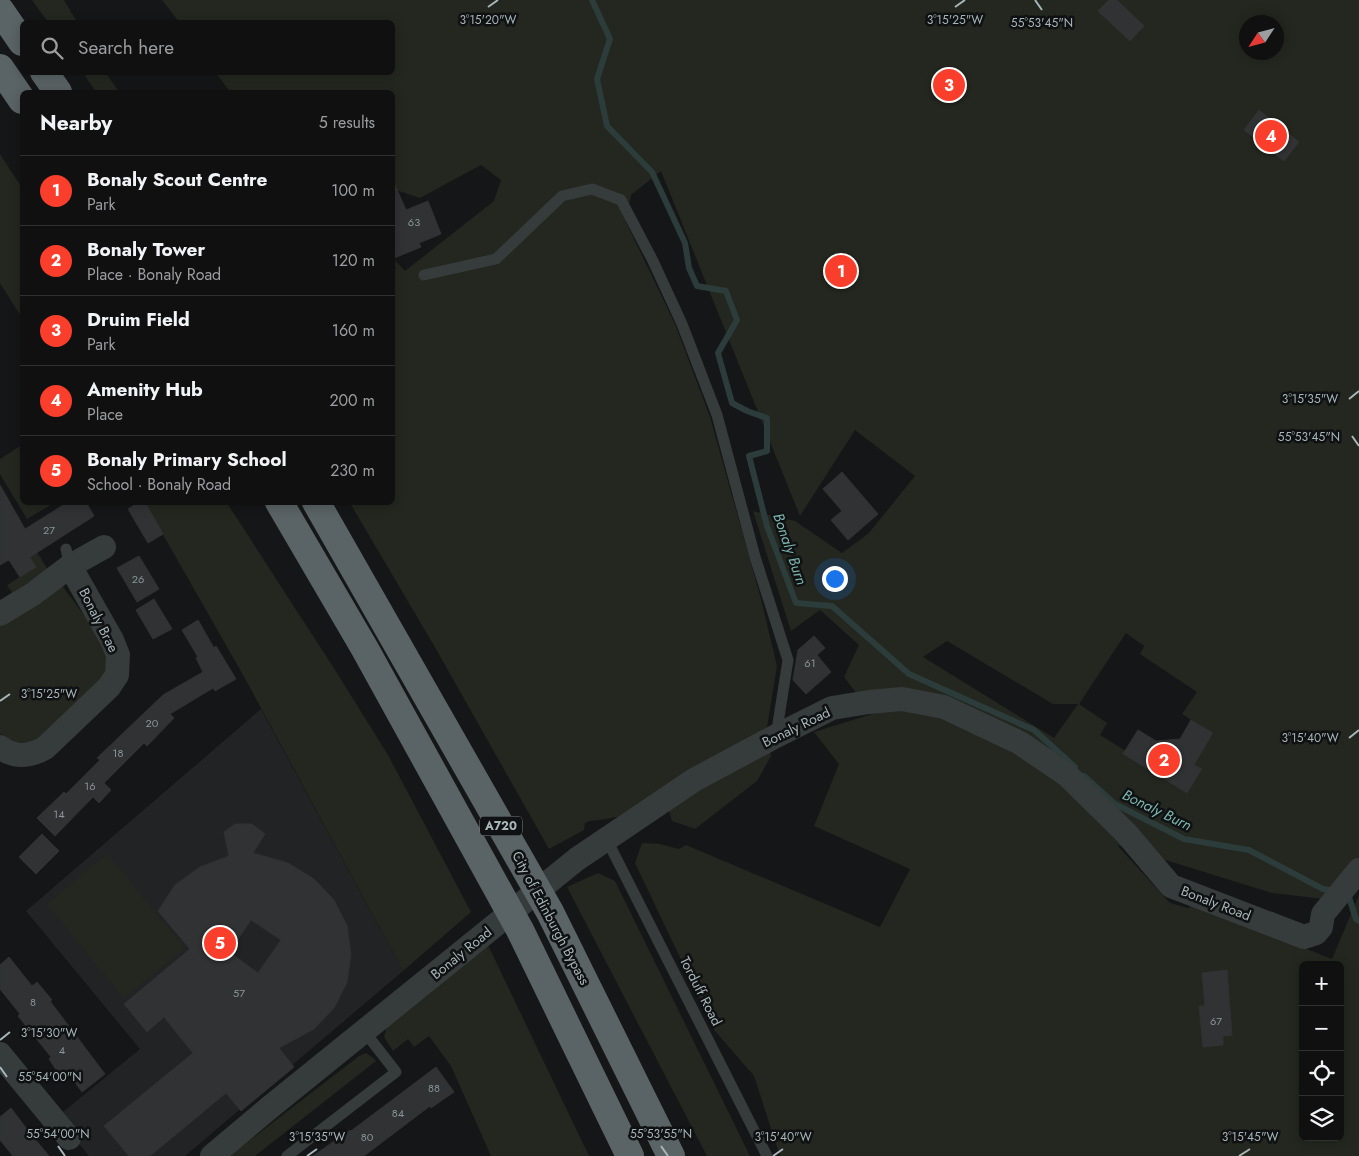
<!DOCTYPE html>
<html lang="en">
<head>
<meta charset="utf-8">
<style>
  :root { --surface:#101011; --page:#19191a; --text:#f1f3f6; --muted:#9c9d9f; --line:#303031; --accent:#f93e2b }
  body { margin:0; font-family:Jost,sans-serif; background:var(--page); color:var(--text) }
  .controls { position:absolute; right:15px; bottom:15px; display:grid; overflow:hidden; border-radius:8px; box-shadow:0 2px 12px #0003 }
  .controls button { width:45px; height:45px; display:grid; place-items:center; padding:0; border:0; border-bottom:1px solid var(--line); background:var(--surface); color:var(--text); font:25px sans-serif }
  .compass { position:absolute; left:1239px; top:15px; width:45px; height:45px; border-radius:50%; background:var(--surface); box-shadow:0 2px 12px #0003; rotate:234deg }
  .you { position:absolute; left:834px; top:578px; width:18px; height:18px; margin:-12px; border:4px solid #fff; border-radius:50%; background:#1a73e8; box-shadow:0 0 0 8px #1a73e833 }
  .badge { display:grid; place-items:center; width:32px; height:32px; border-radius:50%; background:var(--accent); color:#fff; font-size:16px; font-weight:700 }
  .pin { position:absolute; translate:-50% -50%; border:2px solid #fff; box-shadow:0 1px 5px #0006 }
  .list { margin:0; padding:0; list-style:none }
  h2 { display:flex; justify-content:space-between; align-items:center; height:65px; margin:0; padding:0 20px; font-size:21px }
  h2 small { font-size:16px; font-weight:400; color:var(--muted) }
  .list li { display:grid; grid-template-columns:32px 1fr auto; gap:15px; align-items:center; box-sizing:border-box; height:70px; padding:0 20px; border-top:1px solid var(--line) }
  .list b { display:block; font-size:19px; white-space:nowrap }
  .list p { margin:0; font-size:16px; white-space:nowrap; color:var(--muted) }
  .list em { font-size:16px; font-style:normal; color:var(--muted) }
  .icon { flex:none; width:28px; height:28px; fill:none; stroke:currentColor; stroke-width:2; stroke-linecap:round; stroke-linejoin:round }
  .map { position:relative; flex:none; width:1359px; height:1156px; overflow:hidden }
  .search { position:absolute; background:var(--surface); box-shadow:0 2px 12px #0003; left:20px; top:20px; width:375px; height:55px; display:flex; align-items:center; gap:12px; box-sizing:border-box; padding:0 18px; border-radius:8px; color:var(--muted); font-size:19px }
  .panel { position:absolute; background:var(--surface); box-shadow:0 2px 12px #0003; left:20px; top:90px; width:375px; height:415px; border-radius:8px }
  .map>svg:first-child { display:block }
</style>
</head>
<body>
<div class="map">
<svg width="1359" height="1156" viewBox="0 0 1359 1156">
  <rect width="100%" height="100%" fill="#151617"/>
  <!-- built -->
  <polygon fill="#212324" points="261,709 403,971 185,1156 89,1156 77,1141 76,1129 63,1112 140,1049 26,911"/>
  <!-- green -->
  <g fill="#23271f" fill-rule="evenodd">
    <polygon points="32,0 64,0 77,22 48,22"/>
    <path d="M 162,0 L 1359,0 L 1359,857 L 1324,899 L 1272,893 L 1117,845 L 1170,903 L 1188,908 L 1194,905 L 1332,959 L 1359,895 L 1359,1156 L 781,1156 L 778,1150 L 754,1076 L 715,1031 L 635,863 L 642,843 L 660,844 L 679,849 L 686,845 L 880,927 L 910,869 L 814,826 L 839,764 L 814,732 L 872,714 L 844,677 L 859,645 L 820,610 L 791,631 L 753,511 L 795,521 L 842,553 L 869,533 L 915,476 L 855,430 L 800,516 L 661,171 L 631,195 L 626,222 L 675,324 L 710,417 L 761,599 L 777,666 L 766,734 L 631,814 L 606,819 L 590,821 L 585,823 L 584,830 L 549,849 L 436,649 L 350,503 L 392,502 L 393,258 L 405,271 L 494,201 L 501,180 L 481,165 L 420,198 L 393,189 L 392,92 L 230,92 L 216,73 L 392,72 L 392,22 L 179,22 ZM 1246,22 L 1276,22 L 1276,52 L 1246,52 ZM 1126,633 L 1144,646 L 1140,654 L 1197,692 L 1182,714 L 1213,734 L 1194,765 L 1202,770 L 1187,793 L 1124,755 L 1126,751 L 1100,735 L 1107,723 L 1079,704 ZM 947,641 L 1053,704 L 1078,704 L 1054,738 L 923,657 ZM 1303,965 L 1340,965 L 1340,1137 L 1303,1137 Z"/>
    <polygon points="83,73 106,73 119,92 96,92"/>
    <polygon points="0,154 22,188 22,318 0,283"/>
    <polygon points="22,445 22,502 54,503 27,519 0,474 0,459"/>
    <polygon points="145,503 227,503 337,673 388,755 471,912 403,971 247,682"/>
    <polygon points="37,552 48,570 12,593 7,585 36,567 30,556"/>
    <polygon points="60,583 104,642 111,669 30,748 6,740 0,733 0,623"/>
    <polygon points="769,748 771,756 757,781 695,829 672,821 669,811 684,796"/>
    <polygon points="107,854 185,948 124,998 47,904"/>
    <polygon points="598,873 615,881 750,1156 707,1156 567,887"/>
    <polygon points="487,943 589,1156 491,1156 451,1066 429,1036 414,1047 408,1039 393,1051 384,1037 387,1026"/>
    <polygon points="366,1053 372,1057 376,1061 255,1156 232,1156 232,1154 359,1056"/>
  </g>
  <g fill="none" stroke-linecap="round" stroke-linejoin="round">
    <!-- stream -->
    <g stroke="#2b3c3a" stroke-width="6">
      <polyline points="592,0 610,39 597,79 607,126 652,172 685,243 689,268 697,286 726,291 737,320 718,353 732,403 747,411 767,418 767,451 749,456 767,526 796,603 832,606 909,674 1034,730 1075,767"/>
      <polyline points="1084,776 1115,804 1184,839 1249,850 1323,889 1334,891"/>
      <polyline points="1348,894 1356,919 1359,921"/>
    </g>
  </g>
  <!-- building -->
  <g fill="#303233" stroke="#2f3233" fill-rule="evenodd">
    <polygon points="1109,0 1117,0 1144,26 1130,41 1098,11"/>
    <polygon points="1259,110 1299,142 1284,161 1244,130"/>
    <polygon points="392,178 406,210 428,201 441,234 419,243 421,247 392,259"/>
    <polygon points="842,472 878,514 848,540 831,520 842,511 823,489"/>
    <polygon points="0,485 25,529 68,502 86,502 94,516 30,557 36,567 20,577 9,560 0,565"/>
    <polygon points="139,502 145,502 163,534 148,543 128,509"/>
    <polygon points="139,556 159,589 137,602 117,568"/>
    <polygon points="154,599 172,629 153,639 136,610"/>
    <polygon points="198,620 214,648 216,646 236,679 215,691 213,688 170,714 174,718 147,746 144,743 104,783 111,790 99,803 93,797 55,836 37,818 64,792 66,794 100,760 97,758 163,695 203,672 196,658 198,657 182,630"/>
    <polygon points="814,636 825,648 817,655 831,672 806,694 793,680 798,650"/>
    <polygon points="1191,720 1213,733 1194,765 1202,769 1187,793 1123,754 1138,730 1156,741 1180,739"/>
    <path d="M 235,824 L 252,824 L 265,834 L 253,853 L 288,863 L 314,879 L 334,900 L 347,926 L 351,954 L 347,982 L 334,1008 L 314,1029 L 279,1048 L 294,1067 L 241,1111 L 226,1093 L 150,1156 L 129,1156 L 104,1126 L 193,1053 L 164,1017 L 147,1032 L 124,1004 L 190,949 L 158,911 L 175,885 L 200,867 L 229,856 L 224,832 ZM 251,920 L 281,940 L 258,973 L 229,952 Z"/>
    <polygon points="42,834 59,851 36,874 19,857"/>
    <polygon points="9,957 32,986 37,982 52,1000 50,1001 105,1074 82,1092 65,1069 59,1074 49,1059 51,1057 18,1016 20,1014 0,989 0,965"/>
    <polygon points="1227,970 1232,1035 1223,1036 1223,1045 1203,1047 1199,1006 1205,1006 1202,973"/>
    <polygon points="436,1067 454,1092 431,1108 430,1106 364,1156 313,1156 350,1130 351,1131"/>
    <polygon points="11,1108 26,1128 49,1156 13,1156 0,1140 0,1117"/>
  </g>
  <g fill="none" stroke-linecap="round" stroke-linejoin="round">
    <!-- service -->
    <g stroke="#363b3c" stroke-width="11">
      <polyline points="424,275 496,259 562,196 592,189 621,200 653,261 682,324 717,415 755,557 788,660 776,736"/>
      <polyline points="66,549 70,566"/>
      <polyline points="607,840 767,1156"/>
      <polyline points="287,1156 396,1072 364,1031"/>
    </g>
    <!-- minor -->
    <g stroke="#363b3c" stroke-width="24">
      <polyline points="0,614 33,594 70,566 104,547"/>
      <path d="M 0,747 C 14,758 29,757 45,748 L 109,687 L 117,675 L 118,655 L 112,640 L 70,566"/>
      <polyline points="0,1054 69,1138"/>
      <polyline points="212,1156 269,1108 577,859 694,780 776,736 832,708 869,702 902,699 944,707 1020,743 1067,775 1126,833 1171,886 1304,937 1316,933 1321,927 1323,914 1359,870"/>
    </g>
    <!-- trunk -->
    <g stroke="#5a6365" stroke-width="28">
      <polyline points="0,10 22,42"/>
      <polyline points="0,68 22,100"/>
      <polyline points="44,72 58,92"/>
      <polyline points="279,502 365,649 520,930 630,1156"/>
      <polyline points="316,502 550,912 671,1156"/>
    </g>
  </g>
  <!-- ticks -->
  <path fill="none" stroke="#a7b6b8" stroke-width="2" d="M 1035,0 L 1042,10M 488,7 L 498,0M 955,7 L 965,0M 1349,399 L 1359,391M 1352,436 L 1359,446M 0,701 L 10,694M 1349,738 L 1359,730M 0,1040 L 10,1032M 0,1067 L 7,1077M 58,1146 L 65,1156M 661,1146 L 668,1156M 307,1156 L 317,1149M 773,1156 L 783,1149M 1239,1156 L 1250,1149"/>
  <g text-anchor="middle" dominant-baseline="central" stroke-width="5" stroke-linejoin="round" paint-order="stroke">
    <!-- number labels -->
    <g font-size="11" fill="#899597">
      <text x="414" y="222">63</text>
      <text x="49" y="530">27</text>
      <text x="138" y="579">26</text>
      <text x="810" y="663">61</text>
      <text x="152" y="723">20</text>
      <text x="118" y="753">18</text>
      <text x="90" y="786">16</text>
      <text x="59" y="814">14</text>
      <text x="239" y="993">57</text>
      <text x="33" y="1002">8</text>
      <text x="1216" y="1021">67</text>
      <text x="62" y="1050">4</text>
      <text x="434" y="1088">88</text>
      <text x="398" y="1113">84</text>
      <text x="367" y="1137">80</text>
    </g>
    <!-- shield labels -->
    <rect fill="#101112" stroke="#7a8486" stroke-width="1" x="480" y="816.5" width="42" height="19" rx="4"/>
    <g font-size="12" font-weight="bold" fill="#a7b6b8">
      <text x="501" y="826">A720</text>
    </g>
    <!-- street labels -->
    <g font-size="14" fill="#a7b6b8" stroke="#101112">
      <text transform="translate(99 620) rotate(63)">Bonaly Brae</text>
      <text transform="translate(796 727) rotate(-26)">Bonaly Road</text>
      <text transform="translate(1216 903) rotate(21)">Bonaly Road</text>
      <text transform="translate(551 918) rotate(62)">City of Edinburgh Bypass</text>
      <text transform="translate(461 953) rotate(-39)">Bonaly Road</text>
      <text transform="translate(701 991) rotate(63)">Torduff Road</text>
    </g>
    <!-- water labels -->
    <g font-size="15" font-style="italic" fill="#7cb5af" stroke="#101112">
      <text transform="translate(790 549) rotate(71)">Bonaly Burn</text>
      <text transform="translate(1157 810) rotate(26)">Bonaly Burn</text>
    </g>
  </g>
  <g font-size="12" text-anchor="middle" fill="#a7b6b8" stroke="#101112" stroke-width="5" stroke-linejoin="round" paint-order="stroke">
    <text x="488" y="24">3°15'20"W</text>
    <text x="955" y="24">3°15'25"W</text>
    <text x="1042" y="27">55°53'45"N</text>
    <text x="1310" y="403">3°15'35"W</text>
    <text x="1309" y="441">55°53'45"N</text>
    <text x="49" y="698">3°15'25"W</text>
    <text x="1310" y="742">3°15'40"W</text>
    <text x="49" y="1037">3°15'30"W</text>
    <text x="50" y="1081">55°54'00"N</text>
    <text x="58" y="1138">55°54'00"N</text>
    <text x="661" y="1138">55°53'55"N</text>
    <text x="317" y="1141">3°15'35"W</text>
    <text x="783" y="1141">3°15'40"W</text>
    <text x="1250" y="1141">3°15'45"W</text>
  </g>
</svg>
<div class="controls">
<button>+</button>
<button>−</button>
<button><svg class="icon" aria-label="locate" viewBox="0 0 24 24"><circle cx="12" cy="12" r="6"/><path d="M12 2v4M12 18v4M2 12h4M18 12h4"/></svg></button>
<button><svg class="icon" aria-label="layers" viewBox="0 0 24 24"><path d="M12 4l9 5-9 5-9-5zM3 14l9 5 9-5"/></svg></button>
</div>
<svg class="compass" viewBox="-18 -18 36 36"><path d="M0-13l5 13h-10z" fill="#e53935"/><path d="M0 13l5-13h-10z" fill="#9c9d9f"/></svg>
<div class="you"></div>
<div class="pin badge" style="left:841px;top:271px">1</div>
<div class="pin badge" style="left:1164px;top:760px">2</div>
<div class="pin badge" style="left:949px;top:85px">3</div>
<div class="pin badge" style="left:1271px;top:136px">4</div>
<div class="pin badge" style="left:220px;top:943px">5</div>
<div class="search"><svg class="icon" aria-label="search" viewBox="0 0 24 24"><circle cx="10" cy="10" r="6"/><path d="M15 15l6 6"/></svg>Search here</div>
<section class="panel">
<h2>Nearby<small>5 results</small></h2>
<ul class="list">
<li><span class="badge">1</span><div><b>Bonaly Scout Centre</b><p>Park</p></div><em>100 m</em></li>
<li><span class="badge">2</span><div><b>Bonaly Tower</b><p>Place · Bonaly Road</p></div><em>120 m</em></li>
<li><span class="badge">3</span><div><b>Druim Field</b><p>Park</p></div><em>160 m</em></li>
<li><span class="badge">4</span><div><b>Amenity Hub</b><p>Place</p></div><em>200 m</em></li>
<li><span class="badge">5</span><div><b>Bonaly Primary School</b><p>School · Bonaly Road</p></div><em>230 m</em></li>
</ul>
</section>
</div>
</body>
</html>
